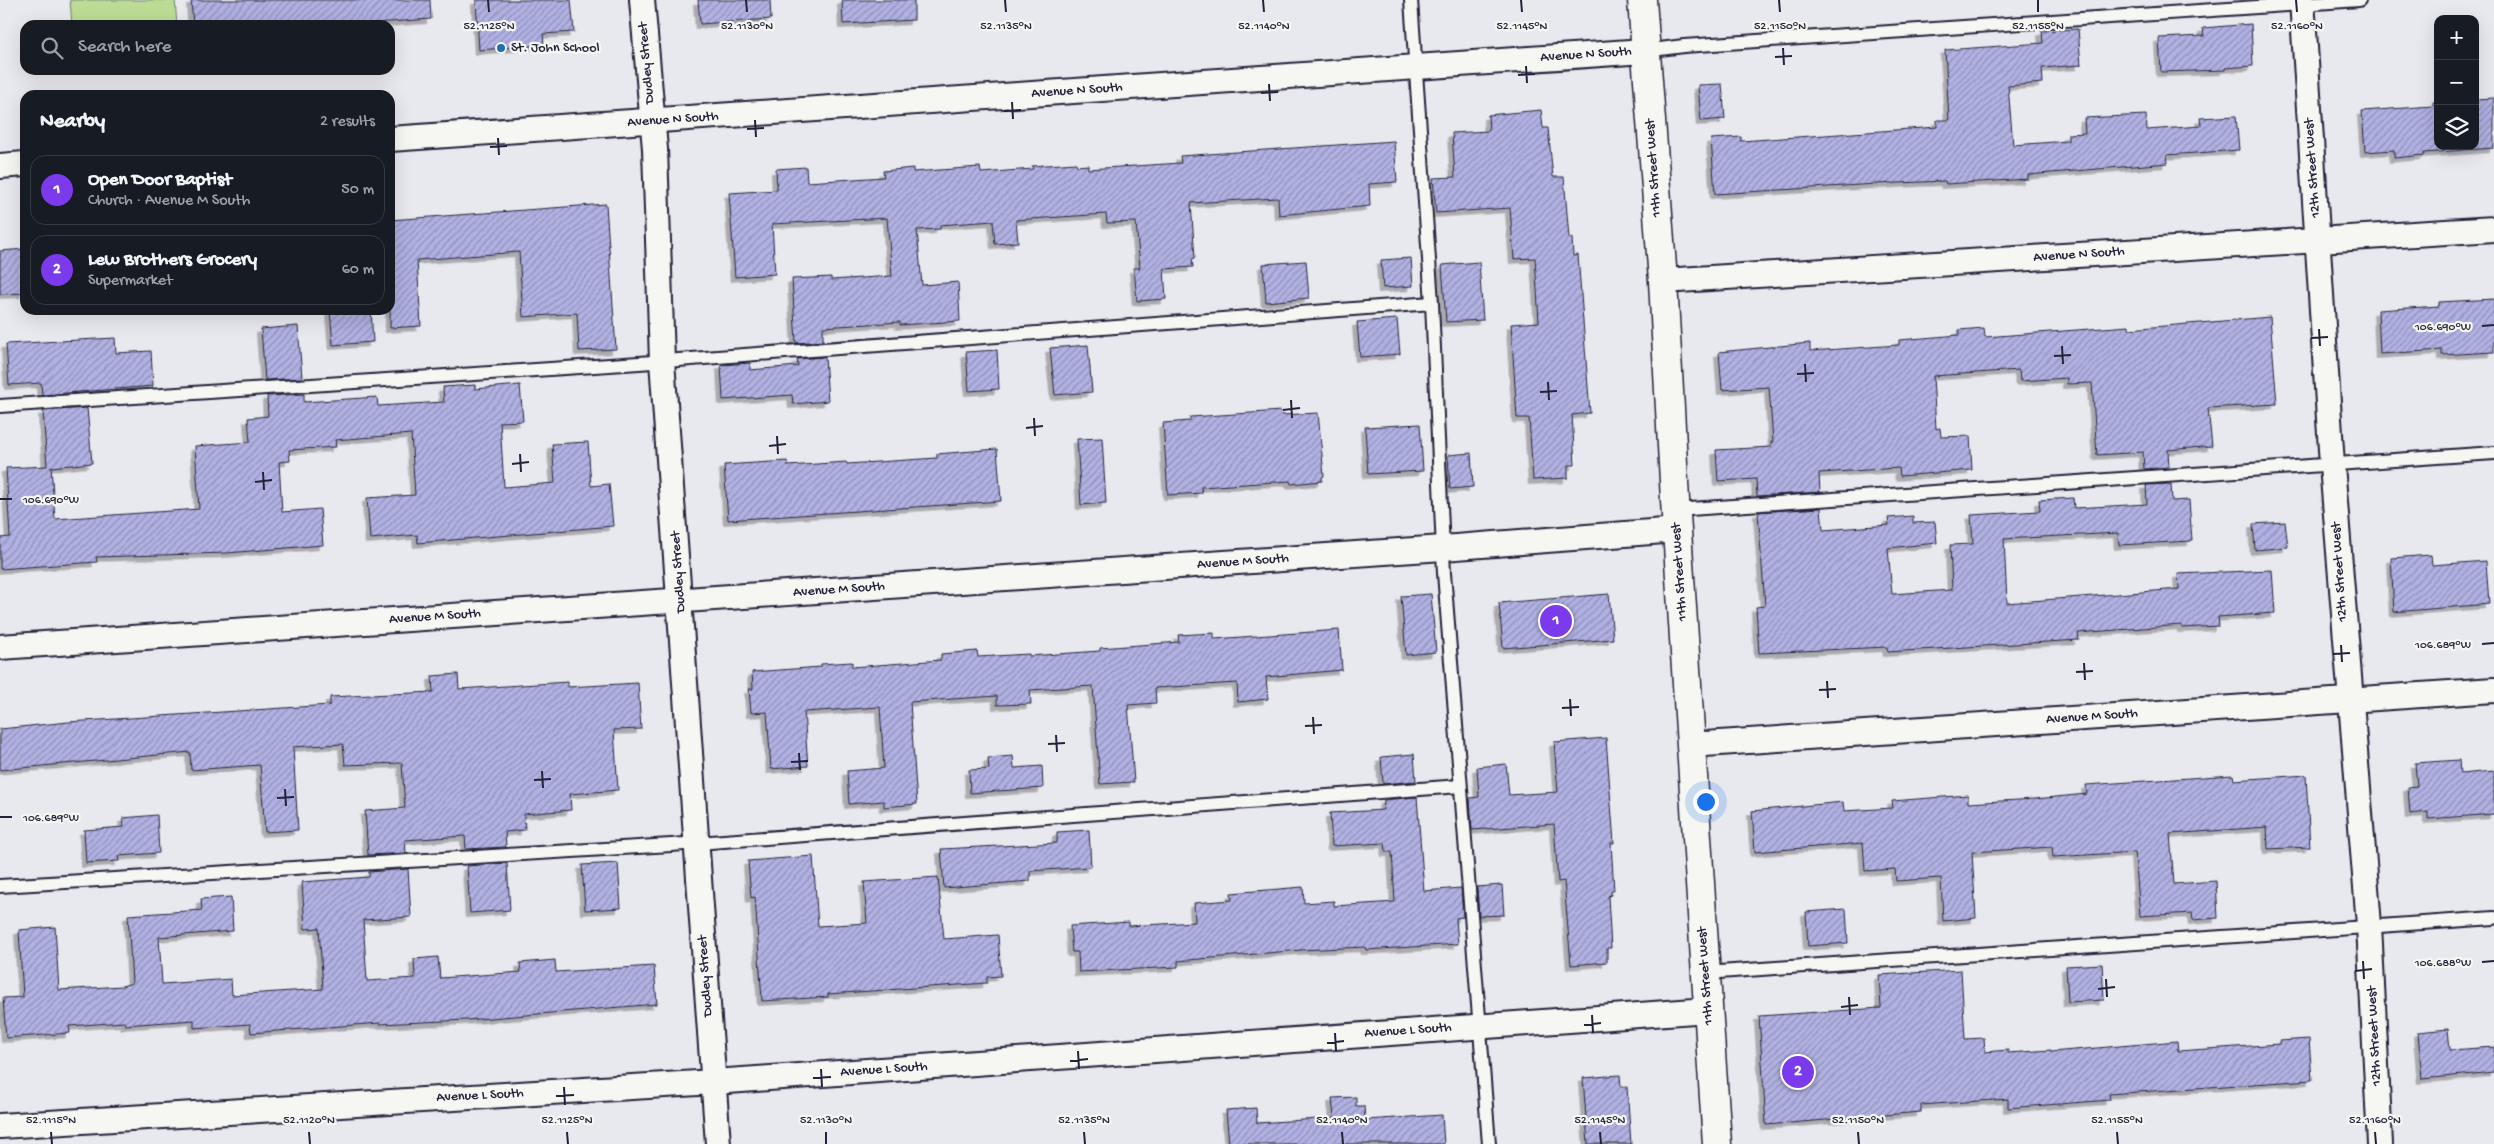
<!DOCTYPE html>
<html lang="en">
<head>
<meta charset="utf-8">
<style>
  :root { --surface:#171b24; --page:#242831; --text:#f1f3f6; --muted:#9ea1a6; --line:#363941; --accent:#7c3aed }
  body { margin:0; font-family:"Gochi Hand",sans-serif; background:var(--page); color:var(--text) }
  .controls { position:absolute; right:15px; top:15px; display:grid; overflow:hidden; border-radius:10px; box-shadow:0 5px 20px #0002 }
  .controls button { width:45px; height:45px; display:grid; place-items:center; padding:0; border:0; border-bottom:1px solid var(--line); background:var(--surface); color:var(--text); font:25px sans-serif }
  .you { position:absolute; left:1705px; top:801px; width:18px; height:18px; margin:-12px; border:4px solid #fff; border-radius:50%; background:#1a73e8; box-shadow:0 0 0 8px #1a73e833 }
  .badge { display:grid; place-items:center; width:32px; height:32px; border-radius:50%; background:var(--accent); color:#fff; font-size:16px; font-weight:700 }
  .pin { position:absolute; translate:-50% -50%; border:2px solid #fff; box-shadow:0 1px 5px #0006 }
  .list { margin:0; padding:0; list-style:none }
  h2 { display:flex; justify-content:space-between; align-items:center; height:65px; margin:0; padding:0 20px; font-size:21px }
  h2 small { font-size:16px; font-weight:400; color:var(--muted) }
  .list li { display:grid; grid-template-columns:32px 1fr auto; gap:15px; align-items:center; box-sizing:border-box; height:70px; margin:0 10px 10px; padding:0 10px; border:1px solid var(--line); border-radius:15px }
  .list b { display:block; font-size:19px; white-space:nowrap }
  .list p { margin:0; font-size:16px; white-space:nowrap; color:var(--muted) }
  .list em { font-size:16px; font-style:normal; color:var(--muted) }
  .icon { flex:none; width:28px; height:28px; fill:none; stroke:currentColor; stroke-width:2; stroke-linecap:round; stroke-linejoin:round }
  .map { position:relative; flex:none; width:2494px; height:1144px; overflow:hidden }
  .search { position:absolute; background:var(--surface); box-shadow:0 5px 20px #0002; left:20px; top:20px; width:375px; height:55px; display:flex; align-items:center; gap:12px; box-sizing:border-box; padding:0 18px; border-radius:15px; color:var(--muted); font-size:19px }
  .panel { position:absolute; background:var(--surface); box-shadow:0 5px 20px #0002; left:20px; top:90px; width:375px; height:225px; border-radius:15px }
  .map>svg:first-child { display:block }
</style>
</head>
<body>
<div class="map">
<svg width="2494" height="1144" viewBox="0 0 2494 1144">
  <defs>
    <pattern id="building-hatch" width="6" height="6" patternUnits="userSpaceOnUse" patternTransform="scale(1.25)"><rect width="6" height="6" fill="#b1b1e3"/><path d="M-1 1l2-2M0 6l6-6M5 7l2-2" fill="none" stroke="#9090b9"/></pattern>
    <filter id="shadow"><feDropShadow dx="-4.5" dy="4.5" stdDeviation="0" flood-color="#0004"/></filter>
  </defs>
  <rect width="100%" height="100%" fill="#e8e8ef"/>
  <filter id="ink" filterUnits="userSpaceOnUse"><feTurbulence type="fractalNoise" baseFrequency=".02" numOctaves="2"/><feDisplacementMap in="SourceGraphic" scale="10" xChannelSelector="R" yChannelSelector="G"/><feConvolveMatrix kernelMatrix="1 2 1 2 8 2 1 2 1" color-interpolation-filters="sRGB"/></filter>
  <g filter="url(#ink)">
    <!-- pitch -->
    <polygon fill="#bcdc95" stroke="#6f7f68" points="70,0 175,0 177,25 72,25"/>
    <!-- building -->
    <g fill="url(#building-hatch)" stroke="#22223b" filter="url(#shadow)">
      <polygon points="191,0 430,0 431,19 349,25 193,25"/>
      <polygon points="476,0 571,0 574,32 543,34 544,45 479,50"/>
      <polygon points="698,0 770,0 771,19 700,24"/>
      <polygon points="842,0 914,0 914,20 843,24"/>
      <polygon points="2251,24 2253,66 2225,68 2225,70 2161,72 2159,38 2204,36 2203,28"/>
      <polygon points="2078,29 2081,65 2042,68 2043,83 2008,86 2013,145 2068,141 2068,134 2085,133 2084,118 2146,115 2147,130 2201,126 2200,118 2236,116 2239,150 2167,155 2168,163 2028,175 2028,179 1946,184 1945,181 1876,184 1715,194 1711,139 1741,137 1741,141 1937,127 1937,120 1949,120 1945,50 2043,43 2042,31"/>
      <polygon points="1722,84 1725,119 1701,121 1698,85"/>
      <polygon points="2494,98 2494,148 2424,153 2424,155 2394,158 2394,150 2365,152 2362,111 2433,106 2433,102 2438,102 2438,146 2475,146 2475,99"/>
      <polygon points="1541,110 1543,128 1548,128 1553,177 1564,177 1569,238 1572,238 1573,256 1578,255 1590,413 1572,415 1575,465 1568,465 1568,478 1533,480 1529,418 1517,418 1511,324 1539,322 1535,258 1514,259 1510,208 1436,213 1433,178 1455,177 1452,133 1489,131 1488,115"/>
      <polygon points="1394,141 1397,182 1369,184 1370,206 1279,215 1278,198 1191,203 1195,258 1192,259 1193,267 1164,269 1166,299 1137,301 1134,268 1140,268 1136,222 1107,223 1106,214 1016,220 1018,242 995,244 993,221 940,225 940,229 917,230 922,285 958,282 960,321 900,325 900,322 823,327 823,341 796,343 792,279 831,277 831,280 892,276 887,218 772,224 775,274 735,277 729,193 777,190 776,169 806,167 807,182 884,177 883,171 913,168 913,172 980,167 981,173 1033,169 1032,166 1076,163 1077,166 1088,165 1088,169 1181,163 1180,156"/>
      <polygon points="606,204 616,349 579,351 577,313 523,317 519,252 417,260 421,326 390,328 390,220"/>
      <polygon points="25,249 25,293 0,294 0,251"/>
      <polygon points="1411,258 1413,286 1383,288 1381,260"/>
      <polygon points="1306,261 1309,298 1266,302 1263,264"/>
      <polygon points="1479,262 1483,320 1446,322 1442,265"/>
      <polygon points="2494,299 2494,352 2442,355 2442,350 2380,354 2378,310 2439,306 2439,302"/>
      <polygon points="330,310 371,310 373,342 333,345"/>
      <polygon points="2270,317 2277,404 2208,408 2212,446 2168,450 2169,467 2144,469 2143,452 2097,455 2092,383 2067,384 2067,378 2020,381 2019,370 1933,376 1936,429 1940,428 1941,437 1970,436 1972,470 1900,476 1899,468 1819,473 1820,492 1757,496 1756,479 1718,481 1716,450 1771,447 1771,442 1773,442 1769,387 1722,390 1719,352 1810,343 1810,351 1899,345 1899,340 1959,335 1959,330 1984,328 1985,337 2129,326 2129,329"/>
      <polygon points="1397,319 1400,354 1360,357 1357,322"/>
      <polygon points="298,326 302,378 265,380 261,329"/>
      <polygon points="115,338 116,353 151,351 153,386 42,395 41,383 9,385 6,344"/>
      <polygon points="1088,345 1092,392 1055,395 1050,348"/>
      <polygon points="997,350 999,389 969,391 966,352"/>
      <polygon points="825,357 828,401 793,404 792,395 723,400 721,365 750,363 750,370 798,366 797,359"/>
      <polygon points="475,385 475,389 520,385 523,421 500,422 504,487 555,483 552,444 588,442 591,486 609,484 613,526 418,543 417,535 370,539 367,498 415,495 411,434 335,440 336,447 289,450 290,461 279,462 282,512 320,509 323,545 227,553 96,557 97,562 0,569 0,538 10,537 6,468 47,466 43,411 87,408 92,463 51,467 55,519 199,509 195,446 250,442 248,418 268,416 267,396 304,394 304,402 377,397 378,406 444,402 443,387"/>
      <polygon points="1281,411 1282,415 1318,413 1324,476 1322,477 1322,481 1291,484 1290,481 1201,487 1202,493 1168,495 1163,423 1190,421 1190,417"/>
      <polygon points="1420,424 1423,471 1368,474 1365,427"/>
      <polygon points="1102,438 1106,503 1081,505 1077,439"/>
      <polygon points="997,449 1001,501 728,520 724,465 787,461 788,466 846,462 847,464 937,458 937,454"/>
      <polygon points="1471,453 1473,487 1450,489 1448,455"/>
      <polygon points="2171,484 2172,501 2189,500 2192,541 2119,545 2118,533 2004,539 2007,603 2179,589 2178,574 2272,570 2275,613 2218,617 2219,626 2182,628 2182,625 2078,633 2079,640 1888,652 1887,647 1759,653 1756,607 1765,606 1758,512 1821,508 1823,530 1889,525 1888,518 1913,516 1913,523 1935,522 1937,543 1888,548 1892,594 1952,590 1950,545 1973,544 1971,515 2040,511 2039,500 2073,498 2074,508 2147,504 2146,485"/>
      <polygon points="2285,522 2288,547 2255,550 2253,524"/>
      <polygon points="2431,555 2432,565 2486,561 2489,604 2394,612 2391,558"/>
      <polygon points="1431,594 1436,652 1406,655 1401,596"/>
      <polygon points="1609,594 1613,639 1503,648 1499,603"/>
      <polygon points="1339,630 1342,670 1266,677 1268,699 1238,702 1237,683 1155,688 1156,703 1128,705 1134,782 1100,784 1093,686 1030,690 1031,704 997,705 997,696 910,702 917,804 884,807 884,801 849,804 847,771 884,768 880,707 804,712 808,766 771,769 767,712 751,713 749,689 753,689 752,672 821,667 821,664 852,662 852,667 941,660 941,654 977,651 978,657 1029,654 1029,656 1100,651 1100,648 1179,642 1178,635 1214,633 1214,639"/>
      <polygon points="458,674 459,689 568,682 568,687 638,683 641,729 614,730 618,790 570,794 571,810 524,814 525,830 505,832 506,847 466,849 465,836 405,840 406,853 368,855 365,811 405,808 402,763 345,765 343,744 293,747 298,830 265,832 260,765 191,770 190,752 0,770 0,729 69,722 330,705 330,697 433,692 432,676"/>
      <polygon points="1606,738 1614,843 1611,843 1614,891 1611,891 1611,895 1608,896 1611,948 1607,948 1607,962 1571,965 1564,881 1558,882 1554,824 1472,830 1470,798 1479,797 1477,767 1506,764 1509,795 1558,792 1554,742"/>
      <polygon points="1414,754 1416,781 1383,784 1381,757"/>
      <polygon points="1013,756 1014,768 1042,766 1043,788 970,793 969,770 989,769 988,758"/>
      <polygon points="2459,760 2460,774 2494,771 2494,814 2428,819 2428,812 2410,814 2408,787 2417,786 2415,763"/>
      <polygon points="2233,775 2234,780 2306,775 2310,847 2268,849 2267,827 2170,834 2174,884 2216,881 2218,918 2193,920 2192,913 2140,916 2135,852 2053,857 2052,847 1972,852 1976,918 1943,921 1941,878 1896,881 1895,869 1865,871 1863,843 1755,852 1752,811 1843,802 1844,811 1893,808 1892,801 1968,795 1968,803 2035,799 2087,794 2086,785"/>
      <polygon points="1417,797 1424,891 1461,888 1463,917 1456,918 1458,944 1366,950 1365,947 1301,950 1178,961 1178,967 1079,972 1078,952 1072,952 1070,926 1129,922 1129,926 1195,922 1194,903 1232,900 1231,893 1303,887 1304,903 1334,901 1334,906 1395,902 1392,852 1386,852 1385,843 1332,846 1330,813 1383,810 1384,800"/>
      <polygon points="157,815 159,853 118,856 119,861 86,863 84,830 124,827 123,818"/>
      <polygon points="1089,830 1091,867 1030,871 1030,881 944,888 941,849 1057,843 1057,832"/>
      <polygon points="813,856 818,926 867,923 864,882 938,877 944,939 998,935 1001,976 987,977 987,983 828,994 828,997 762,1001 755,897 751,898 748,861"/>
      <polygon points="507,863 510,910 470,913 467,866"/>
      <polygon points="618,863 621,908 585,910 582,865"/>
      <polygon points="408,869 411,917 363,920 367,981 415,978 414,959 438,957 440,978 521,972 520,963 555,960 556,972 654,966 657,1004 467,1020 380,1024 380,1023 251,1033 250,1024 194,1028 194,1020 125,1025 124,1022 69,1026 70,1033 6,1038 3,998 23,997 19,930 55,927 59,990 122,986 132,983 128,915 202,910 201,899 231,897 233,931 159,937 162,984 231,979 232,995 323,989 319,928 305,929 302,882 369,877 369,872"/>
      <polygon points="1502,885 1504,915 1479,916 1477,887"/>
      <polygon points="1846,909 1848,943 1808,946 1806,912"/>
      <polygon points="2102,964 2104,1000 2068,1002 2066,966"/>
      <polygon points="1961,970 1965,1039 1984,1038 1985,1052 2008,1050 2008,1053 2051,1050 2051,1052 2177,1041 2178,1051 2279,1044 2279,1041 2309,1039 2312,1080 2109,1094 2110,1100 2008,1108 2008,1099 1921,1105 1921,1112 1766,1125 1759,1016 1881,1008 1879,975"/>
      <polygon points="2448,1029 2450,1050 2494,1047 2494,1072 2422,1079 2418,1032"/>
      <polygon points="1620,1075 1621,1087 1627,1087 1631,1144 1588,1144 1583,1078"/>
      <polygon points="1356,1097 1356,1106 1364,1106 1365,1120 1442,1115 1444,1144 1229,1144 1226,1110 1256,1108 1257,1123 1334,1118 1332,1098"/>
    </g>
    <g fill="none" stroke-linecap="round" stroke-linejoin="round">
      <!-- service casing -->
      <g stroke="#22223b" stroke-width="16">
        <g id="service">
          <polyline points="1411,0 1432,303 1444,573 1489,1144"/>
          <polyline points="1644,51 1684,46 2359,0"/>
          <polyline points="0,406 639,363 1432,303"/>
          <polyline points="1676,510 2494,453"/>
          <polyline points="0,886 671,845 1460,786"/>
          <polyline points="1705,973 2494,918"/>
        </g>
      </g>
      <!-- minor casing -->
      <g stroke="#22223b" stroke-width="28">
        <g id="minor">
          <polyline points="642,0 655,149 662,361 718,1144"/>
          <polyline points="2302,0 2332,465 2369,925 2380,1144"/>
          <polyline points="390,139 1644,51"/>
          <polyline points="0,166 25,164"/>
          <polyline points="1663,281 2494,229"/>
          <polyline points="0,647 1443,548 1677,530"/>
          <polyline points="1690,745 2494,690"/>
          <polyline points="0,1126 714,1082 1708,1010"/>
        </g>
      </g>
      <!-- tertiary casing -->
      <g stroke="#22223b" stroke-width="31">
        <polyline id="tertiary" points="1642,0 1663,281 1675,500 1717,1144"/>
      </g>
      <!-- service -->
      <use href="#service" stroke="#f6f6f2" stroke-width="12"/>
      <!-- minor -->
      <use href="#minor" stroke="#f6f6f2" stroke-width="24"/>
      <!-- tertiary -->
      <use href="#tertiary" stroke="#f6f6f2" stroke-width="28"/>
    </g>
  </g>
  <!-- ticks -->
  <path fill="none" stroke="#22223b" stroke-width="2" d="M 488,0 L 489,12M 746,0 L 747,12M 1005,0 L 1006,12M 1263,0 L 1264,12M 1521,0 L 1522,12M 1779,0 L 1780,12M 2038,0 L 2038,12M 2296,0 L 2297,12M 1783,48 L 1784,65M 1775,57 L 1792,56M 1526,66 L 1527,83M 1518,75 L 1535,74M 1269,84 L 1270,101M 1261,93 L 1278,92M 1012,102 L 1013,119M 1004,111 L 1021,110M 755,120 L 756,137M 747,129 L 764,128M 498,138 L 499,155M 490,147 L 507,146M 2482,326 L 2494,325M 2319,329 L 2320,346M 2311,338 L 2328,337M 2062,346 L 2063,364M 2054,356 L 2071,355M 1805,364 L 1806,382M 1797,374 L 1814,373M 1548,382 L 1549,400M 1540,392 L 1557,391M 1291,400 L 1292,418M 1283,410 L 1300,408M 1034,418 L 1035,436M 1026,428 L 1043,426M 777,436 L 778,454M 769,446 L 786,444M 520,454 L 521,472M 512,464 L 529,462M 263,472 L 264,490M 255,482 L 272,480M 0,499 L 12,499M 2482,644 L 2494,643M 2341,645 L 2342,662M 2333,654 L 2350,653M 2084,663 L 2085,680M 2076,672 L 2093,671M 1827,681 L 1828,698M 1819,690 L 1836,689M 1570,699 L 1571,716M 1562,708 L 1579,707M 1313,717 L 1314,734M 1305,726 L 1322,725M 1056,735 L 1057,752M 1048,744 L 1065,743M 799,753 L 800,770M 791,762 L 808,761M 542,771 L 543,788M 534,780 L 551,779M 285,789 L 286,806M 277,798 L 294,797M 0,817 L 12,817M 2363,961 L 2364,979M 2482,962 L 2494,961M 2355,971 L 2372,969M 2106,979 L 2107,997M 2098,989 L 2115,987M 1849,997 L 1850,1015M 1841,1007 L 1858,1005M 1592,1015 L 1593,1033M 1584,1025 L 1601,1023M 1335,1033 L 1336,1051M 1327,1043 L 1344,1041M 1078,1051 L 1079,1069M 1070,1061 L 1088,1059M 821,1069 L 822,1087M 813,1078 L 831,1077M 564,1087 L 565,1105M 556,1096 L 574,1095M 51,1132 L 52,1144M 309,1132 L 310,1144M 567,1132 L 568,1144M 826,1132 L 826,1144M 1084,1132 L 1085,1144M 1342,1132 L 1343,1144M 1600,1132 L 1601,1144M 1858,1132 L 1859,1144M 2117,1132 L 2118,1144M 2375,1132 L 2376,1144"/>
  <!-- markers -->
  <circle fill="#1f6fb2" stroke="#f6f6f2" stroke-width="2" cx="501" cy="48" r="5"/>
  <g text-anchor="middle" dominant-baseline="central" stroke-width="4.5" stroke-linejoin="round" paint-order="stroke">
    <!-- poi labels -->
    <g font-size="14" fill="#22223b" stroke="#f6f6f2" text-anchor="start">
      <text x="511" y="48">St. John School</text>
    </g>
    <!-- street labels -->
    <g font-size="14" fill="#22223b" stroke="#f6f6f2">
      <text transform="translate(1586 55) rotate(-4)">Avenue N South</text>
      <text transform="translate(647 63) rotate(-95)">Dudley Street</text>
      <text transform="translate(1077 91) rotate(-4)">Avenue N South</text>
      <text transform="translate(673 120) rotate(-4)">Avenue N South</text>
      <text transform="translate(1654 168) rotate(-94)">11th Street West</text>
      <text transform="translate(2313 168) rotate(-94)">12th Street West</text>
      <text transform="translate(2079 255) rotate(-4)">Avenue N South</text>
      <text transform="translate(1243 562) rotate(-4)">Avenue M South</text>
      <text transform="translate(679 572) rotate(-94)">Dudley Street</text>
      <text transform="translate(1680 572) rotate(-94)">11th Street West</text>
      <text transform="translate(2340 572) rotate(-94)">12th Street West</text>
      <text transform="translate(839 590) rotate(-4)">Avenue M South</text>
      <text transform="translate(435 617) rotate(-4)">Avenue M South</text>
      <text transform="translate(2092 717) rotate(-4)">Avenue M South</text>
      <text transform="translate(706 976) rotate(-94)">Dudley Street</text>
      <text transform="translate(1706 976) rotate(-94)">11th Street West</text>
      <text transform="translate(1408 1031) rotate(-4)">Avenue L South</text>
      <text transform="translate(2375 1036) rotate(-93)">12th Street West</text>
      <text transform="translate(884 1070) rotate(-4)">Avenue L South</text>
      <text transform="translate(480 1096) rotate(-3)">Avenue L South</text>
    </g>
  </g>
  <g font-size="12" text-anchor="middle" fill="#22223b" stroke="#f6f6f2" stroke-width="4.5" stroke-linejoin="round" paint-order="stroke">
    <text x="489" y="29">52.1125°N</text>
    <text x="747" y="29">52.1130°N</text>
    <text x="1006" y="29">52.1135°N</text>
    <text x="1264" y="29">52.1140°N</text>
    <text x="1522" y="29">52.1145°N</text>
    <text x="1780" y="29">52.1150°N</text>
    <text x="2038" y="29">52.1155°N</text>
    <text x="2297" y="29">52.1160°N</text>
    <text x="2443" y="330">106.690°W</text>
    <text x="51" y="503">106.690°W</text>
    <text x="2443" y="648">106.689°W</text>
    <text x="51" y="821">106.689°W</text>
    <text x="2443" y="966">106.688°W</text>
    <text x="51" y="1123">52.1115°N</text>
    <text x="309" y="1123">52.1120°N</text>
    <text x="567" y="1123">52.1125°N</text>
    <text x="826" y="1123">52.1130°N</text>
    <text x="1084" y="1123">52.1135°N</text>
    <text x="1342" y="1123">52.1140°N</text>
    <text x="1600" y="1123">52.1145°N</text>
    <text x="1858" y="1123">52.1150°N</text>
    <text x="2117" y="1123">52.1155°N</text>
    <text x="2375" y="1123">52.1160°N</text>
  </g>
</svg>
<div class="controls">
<button>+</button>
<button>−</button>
<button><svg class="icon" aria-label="layers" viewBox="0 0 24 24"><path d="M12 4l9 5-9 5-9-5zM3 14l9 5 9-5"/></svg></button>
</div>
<div class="you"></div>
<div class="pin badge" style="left:1556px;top:621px">1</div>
<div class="pin badge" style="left:1798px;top:1072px">2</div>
<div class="search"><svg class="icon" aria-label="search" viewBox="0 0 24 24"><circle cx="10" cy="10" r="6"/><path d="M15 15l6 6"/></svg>Search here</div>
<section class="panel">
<h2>Nearby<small>2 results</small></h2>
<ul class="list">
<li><span class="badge">1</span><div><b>Open Door Baptist</b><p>Church · Avenue M South</p></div><em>50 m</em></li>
<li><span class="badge">2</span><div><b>Lew Brothers Grocery</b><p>Supermarket</p></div><em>60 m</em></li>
</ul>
</section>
</div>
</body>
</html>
